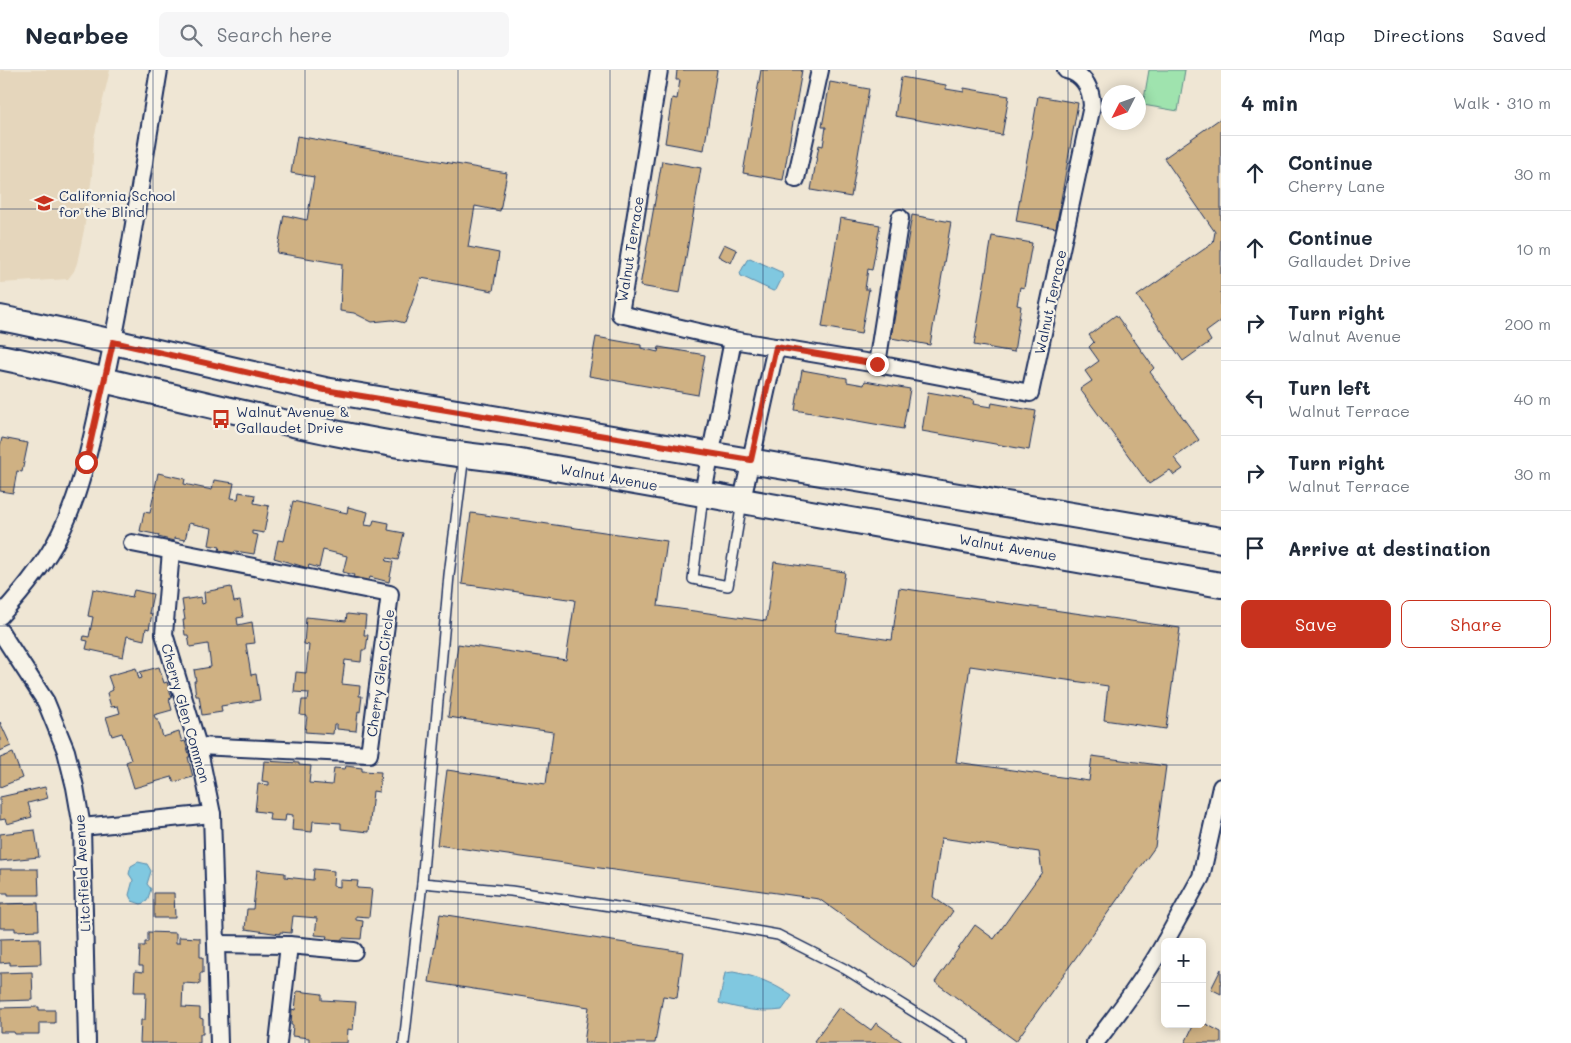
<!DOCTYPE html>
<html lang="en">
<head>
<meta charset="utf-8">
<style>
  :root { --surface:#fff; --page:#f6f6f7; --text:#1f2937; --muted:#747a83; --line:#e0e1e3; --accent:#c8321e }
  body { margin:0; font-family:Mali,sans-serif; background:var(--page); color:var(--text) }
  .controls { position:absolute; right:15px; bottom:15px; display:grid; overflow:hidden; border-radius:8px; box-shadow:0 2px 12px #0003 }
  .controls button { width:45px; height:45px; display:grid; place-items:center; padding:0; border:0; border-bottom:1px solid var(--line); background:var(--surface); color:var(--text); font:25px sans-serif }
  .compass { position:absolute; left:1101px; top:15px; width:45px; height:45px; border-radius:50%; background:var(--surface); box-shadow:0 2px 12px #0003; rotate:228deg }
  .stop { position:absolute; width:15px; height:15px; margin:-11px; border:4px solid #c8321e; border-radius:50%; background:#fff }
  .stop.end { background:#c8321e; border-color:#fff; box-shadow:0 1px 5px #0008 }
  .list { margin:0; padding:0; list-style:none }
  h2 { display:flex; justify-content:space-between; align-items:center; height:65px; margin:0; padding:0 20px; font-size:21px }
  h2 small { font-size:16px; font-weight:400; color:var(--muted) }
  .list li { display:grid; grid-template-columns:32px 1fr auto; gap:15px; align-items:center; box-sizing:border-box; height:75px; padding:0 20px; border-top:1px solid var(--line) }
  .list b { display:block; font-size:19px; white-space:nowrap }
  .list p { margin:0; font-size:16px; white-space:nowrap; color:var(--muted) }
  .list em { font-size:16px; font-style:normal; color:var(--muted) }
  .actions { display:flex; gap:10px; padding:15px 20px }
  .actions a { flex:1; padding:11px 0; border:1px solid var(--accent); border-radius:8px; text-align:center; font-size:18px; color:var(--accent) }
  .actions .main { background:var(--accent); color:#fff }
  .icon { flex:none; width:28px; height:28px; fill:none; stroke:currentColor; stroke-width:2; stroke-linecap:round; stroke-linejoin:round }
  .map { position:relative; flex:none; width:1221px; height:973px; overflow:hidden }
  header { display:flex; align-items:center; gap:30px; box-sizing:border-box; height:70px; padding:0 25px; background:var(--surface); border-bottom:1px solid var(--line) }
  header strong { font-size:24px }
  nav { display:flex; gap:28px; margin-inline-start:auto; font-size:18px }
  .search { width:350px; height:45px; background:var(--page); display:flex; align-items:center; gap:12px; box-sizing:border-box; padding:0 18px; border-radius:8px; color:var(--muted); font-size:19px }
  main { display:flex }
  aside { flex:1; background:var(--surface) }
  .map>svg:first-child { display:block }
</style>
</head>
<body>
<header>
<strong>Nearbee</strong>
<div class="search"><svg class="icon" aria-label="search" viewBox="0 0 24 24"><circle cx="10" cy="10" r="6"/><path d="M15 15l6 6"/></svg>Search here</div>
<nav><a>Map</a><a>Directions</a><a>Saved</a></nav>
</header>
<main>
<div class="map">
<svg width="1221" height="973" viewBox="0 0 1221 973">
  <rect width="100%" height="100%" fill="#efe6d4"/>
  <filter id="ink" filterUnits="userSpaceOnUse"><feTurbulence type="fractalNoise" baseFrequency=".02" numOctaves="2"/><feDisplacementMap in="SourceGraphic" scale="10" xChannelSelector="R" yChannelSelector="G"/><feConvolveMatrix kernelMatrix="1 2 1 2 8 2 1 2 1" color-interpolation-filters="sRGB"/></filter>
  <g filter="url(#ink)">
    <!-- built -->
    <polygon fill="#e5d6bc" points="0,0 110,0 94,68 92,106 84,160 77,193 74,201 68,209 0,213"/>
    <!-- green -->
    <polygon fill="#9fe3ae" stroke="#5d8986" points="1149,0 1185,0 1178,41 1143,35"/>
    <!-- water -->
    <g fill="#80c8e0" stroke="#588bac">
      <polygon points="750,188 781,202 783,206 776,220 773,221 741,206 740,203 747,190"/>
      <polygon points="138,792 147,794 151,801 147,814 151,819 147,831 141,834 132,831 129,825 133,810 129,804 131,796"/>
      <path d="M 733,902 C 756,906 773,913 792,926 L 782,940 C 760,943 741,939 719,933 L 725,903 Z"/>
    </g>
    <!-- building -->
    <g fill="#cfb183" stroke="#1b2f5e">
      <polygon points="677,0 717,0 704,80 665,73 672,28 677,29 680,10 676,10"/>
      <polygon points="761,0 802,0 783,110 743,103"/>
      <polygon points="901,7 946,15 946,19 964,22 964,18 1009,26 1002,65 895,46"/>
      <polygon points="830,12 869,19 851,127 811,120 819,75 823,76 826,57 822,57"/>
      <polygon points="1038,26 1078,33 1056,158 1016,151"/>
      <polygon points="1221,48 1221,251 1206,262 1211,271 1183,291 1137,226 1213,173 1215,162 1164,88"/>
      <polygon points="297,66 507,103 500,141 475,136 468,177 499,183 493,221 421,208 405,253 392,250 372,252 354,243 340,241 342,194 277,183 284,145 307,150 314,107 291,103"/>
      <polygon points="662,91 701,98 680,223 640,216"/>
      <polygon points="912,145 951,152 930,275 891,268"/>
      <polygon points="840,148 880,155 872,200 868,199 865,219 869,219 861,264 822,257"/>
      <polygon points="992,166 1032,173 1024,218 1020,217 1017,235 1021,236 1014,282 974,275"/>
      <polygon points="724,174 737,180 731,193 718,186"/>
      <polygon points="1116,245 1154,298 1150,302 1199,370 1174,388 1183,399 1174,405 1170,400 1149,414 1080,319 1092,311 1085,301 1099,291 1089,277 1094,272 1089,265"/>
      <polygon points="596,267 641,275 641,278 658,282 659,277 705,285 698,325 589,306"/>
      <polygon points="802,300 847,308 847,312 864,315 865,311 910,319 903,359 795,340"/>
      <polygon points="928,322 974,330 973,334 991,337 992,333 1036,341 1029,380 922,361"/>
      <polygon points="2,368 28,373 22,402 17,401 13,423 0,421 0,376"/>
      <polygon points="158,403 185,409 184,414 212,420 214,410 234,413 231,428 238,429 239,422 255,425 254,433 269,436 264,463 252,461 252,464 258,465 254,484 235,481 234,483 219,480 220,477 209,475 212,458 189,453 185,470 174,468 174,471 158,467 159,465 140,461 144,442 150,443"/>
      <polygon points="293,431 347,443 348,437 368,442 365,455 372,456 374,450 389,453 388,460 404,463 398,490 387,488 386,491 393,492 389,512 370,507 369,511 353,507 354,505 343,502 347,486 323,480 319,498 309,495 308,498 274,488 278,470 284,471"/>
      <polygon points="471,443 667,471 658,536 766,551 774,492 845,502 836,562 892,570 899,518 1180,558 1166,659 1104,650 1108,616 970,596 956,692 1089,711 1092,686 1166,696 1155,777 1016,971 935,912 975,855 994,869 1042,802 1039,782 941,768 933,827 953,841 914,897 819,829 437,775 447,700 546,714 553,662 448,647 458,574 566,590 575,530 462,514"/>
      <polygon points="231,517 234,532 240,531 243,547 237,548 238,555 252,552 255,573 246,574 251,605 256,604 260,630 221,636 222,642 202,645 199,626 196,626 194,611 196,611 194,600 211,597 208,574 190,577 188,565 185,565 183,550 185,550 182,530 201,527 202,534 205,533 204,522"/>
      <polygon points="93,519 132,527 134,520 153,524 149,543 152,544 149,559 146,558 144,570 127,566 123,587 86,579 88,571 83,570 84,566 89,567 93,547 88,546"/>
      <polygon points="347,544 366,546 364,565 368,565 366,580 362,580 361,592 345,590 342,614 360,616 359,626 362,626 360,642 358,641 356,661 337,659 337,654 334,654 333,664 305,662 307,646 300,645 302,630 308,630 309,623 294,622 296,602 306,603 309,575 304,574 306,547 346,551"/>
      <polygon points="159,597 164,613 167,612 172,628 169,629 172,640 154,645 156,650 158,650 163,667 179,662 182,672 185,671 190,687 188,687 193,707 174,712 172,707 134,718 126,692 131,690 122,663 112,666 106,647 120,643 118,636 111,637 107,623 113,620 108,606 136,598 139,609 142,608 140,602"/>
      <polygon points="0,652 11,676 0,681"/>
      <polygon points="13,683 22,708 0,717 0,688"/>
      <polygon points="264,691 299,693 299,695 311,696 309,713 332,715 334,698 345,699 346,696 362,698 362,701 381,702 379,722 373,721 369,762 341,759 341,753 313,751 312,762 292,760 293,745 286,744 285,751 269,750 270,743 255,741 258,714 269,715 269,712 262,711"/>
      <polygon points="45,717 48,728 28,733 32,747 7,754 5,749 0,750 0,727"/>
      <polygon points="35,760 39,787 0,791 0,764"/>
      <polygon points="0,799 38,799 39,825 8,825 8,823 0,823"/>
      <polygon points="314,799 334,801 333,816 340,817 340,810 358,811 357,818 372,819 369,847 356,846 356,850 363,851 361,869 342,868 342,870 326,869 327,866 315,865 317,848 293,846 291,863 280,862 280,864 245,859 247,839 253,839 257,800 285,803 285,807 313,810"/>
      <polygon points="154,823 174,823 175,848 154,848"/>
      <polygon points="38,833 39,860 15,861 15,858 0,858 0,834"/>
      <polygon points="440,844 683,882 677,928 663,926 655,973 584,973 589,937 429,912"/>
      <polygon points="148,862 176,863 176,873 179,873 179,867 200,868 200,887 203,887 203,903 200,903 200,914 183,913 182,937 200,938 200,948 203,949 203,964 200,964 200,973 140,973 141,950 145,950 146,922 134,922 135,901 143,902 143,896 139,896 140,876 145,876 145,872 148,872"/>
      <polygon points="40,868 41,894 10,895 10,892 0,893 0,869"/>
      <polygon points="1221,899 1221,924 1211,919"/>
      <polygon points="32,902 33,930 0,931 0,903"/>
      <polygon points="297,921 322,924 322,930 356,932 353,960 348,959 347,973 309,973 309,968 292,966 293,955 291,955 292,939 295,940"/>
      <polygon points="39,937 39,940 55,940 55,953 39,953 39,964 15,964 14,962 0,962 0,938"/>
      <polygon points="839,937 871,960 876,953 904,973 817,973 814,971"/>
      <polygon points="1202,952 1221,962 1221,973 1185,973 1194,954 1202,954"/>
    </g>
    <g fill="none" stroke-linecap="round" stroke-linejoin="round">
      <!-- service casing -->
      <g stroke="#1b2f5e" stroke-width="12">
        <g id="service">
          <polyline points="464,385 449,505 422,813 511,821 637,840 778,865 845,899 964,973"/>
          <polyline points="703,426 693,509 728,516 742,432"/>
          <polyline points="404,973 422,813"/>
        </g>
      </g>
      <!-- minor casing -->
      <g stroke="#1b2f5e" stroke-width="20">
        <g id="minor">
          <path d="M 659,0 L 620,244 L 733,270 L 877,294 L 1030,323 L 1092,36 C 1091,18 1084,4 1066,0"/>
          <polyline points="796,109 820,0"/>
          <polyline points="877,294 900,148"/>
          <polyline points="703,423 733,270"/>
          <polyline points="742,430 776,277"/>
          <polyline points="132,473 390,524 369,684 198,676"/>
          <polyline points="171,481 164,564 198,676 212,744 219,973"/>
          <path d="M 0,546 C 22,522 45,494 60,464 C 82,420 91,371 102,323 C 126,216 141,108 159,0"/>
          <polyline points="0,561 46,632 66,681 75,717 82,757 87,973"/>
          <polyline points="82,757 212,744"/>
          <polyline points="1165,872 1201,807 1221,717"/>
          <polyline points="217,874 289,875 354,881"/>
          <polyline points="278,973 289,875"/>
          <path d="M 1095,973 C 1120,941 1145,908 1165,872"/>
        </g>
      </g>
      <!-- secondary casing -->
      <g stroke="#1b2f5e" stroke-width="28">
        <g id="secondary">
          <path d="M 0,248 C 109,269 217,297 325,320 L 1221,470"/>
          <path d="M 0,287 C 169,322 336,373 509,390 L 1221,515"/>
        </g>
      </g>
      <!-- service -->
      <use href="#service" stroke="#f7f3e8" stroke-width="9"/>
      <!-- minor -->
      <use href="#minor" stroke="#f7f3e8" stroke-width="16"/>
      <!-- secondary -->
      <use href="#secondary" stroke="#f7f3e8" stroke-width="24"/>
    </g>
  </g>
  <g fill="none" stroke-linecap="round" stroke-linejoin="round" filter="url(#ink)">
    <!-- route -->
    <polyline stroke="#c8321e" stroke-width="6" points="86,392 113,272 325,320 751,390 776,277 877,294"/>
  </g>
  <!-- grid -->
  <path fill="none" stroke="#1b2f5e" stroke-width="1" stroke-opacity="0.55" d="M 153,0 L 153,973M 305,0 L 305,973M 458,0 L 458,973M 610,0 L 610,973M 763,0 L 763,973M 916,0 L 916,973M 1068,0 L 1068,973M 0,139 L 1221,139M 0,278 L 1221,278M 0,417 L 1221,417M 0,556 L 1221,556M 0,695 L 1221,695M 0,834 L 1221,834"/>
  <!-- icons -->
  <defs>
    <g id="school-bare" transform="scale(1.5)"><path d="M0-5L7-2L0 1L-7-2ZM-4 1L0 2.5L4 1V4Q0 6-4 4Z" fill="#c8321e" stroke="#f7f3e8" stroke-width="2.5" paint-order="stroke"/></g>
    <g id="bus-bare" transform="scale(1.5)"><path d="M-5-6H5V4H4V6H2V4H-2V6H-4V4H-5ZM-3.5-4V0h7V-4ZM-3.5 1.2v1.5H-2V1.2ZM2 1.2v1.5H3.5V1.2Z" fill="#c8321e" stroke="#f7f3e8" stroke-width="2.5" paint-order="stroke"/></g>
  </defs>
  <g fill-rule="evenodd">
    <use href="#school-bare" x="44" y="133"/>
    <use href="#bus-bare" x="221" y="349"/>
  </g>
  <g text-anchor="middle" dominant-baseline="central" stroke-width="4.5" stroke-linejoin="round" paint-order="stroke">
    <!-- poi labels -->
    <g font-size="14" fill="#1b2f5e" stroke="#f7f3e8" text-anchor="start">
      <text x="59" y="125">California School<tspan x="59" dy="16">for the Blind</tspan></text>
      <text x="236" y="341">Walnut Avenue &amp;<tspan x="236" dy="16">Gallaudet Drive</tspan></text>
    </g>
    <!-- street labels -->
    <g font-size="14" fill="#1b2f5e" stroke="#f7f3e8">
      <text transform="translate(630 179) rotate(-81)">Walnut Terrace</text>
      <text transform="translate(1050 232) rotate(-78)">Walnut Terrace</text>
      <text transform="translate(609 407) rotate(10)">Walnut Avenue</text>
      <text transform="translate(1008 477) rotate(10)">Walnut Avenue</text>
      <text transform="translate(380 603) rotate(-82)">Cherry Glen Circle</text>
      <text transform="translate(186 643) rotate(74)">Cherry Glen Common</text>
      <text transform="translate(82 803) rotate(-93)">Litchfield Avenue</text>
    </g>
  </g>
</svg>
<div class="controls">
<button>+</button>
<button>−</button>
</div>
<svg class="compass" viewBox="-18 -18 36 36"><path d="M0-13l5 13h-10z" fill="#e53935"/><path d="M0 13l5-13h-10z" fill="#747a83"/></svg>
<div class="stop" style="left:86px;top:392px"></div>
<div class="stop end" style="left:877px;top:294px"></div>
</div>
<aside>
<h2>4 min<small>Walk · 310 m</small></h2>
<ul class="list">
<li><svg class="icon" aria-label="ahead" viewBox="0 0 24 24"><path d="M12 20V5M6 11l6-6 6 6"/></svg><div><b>Continue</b><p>Cherry Lane</p></div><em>30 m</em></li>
<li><svg class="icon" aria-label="ahead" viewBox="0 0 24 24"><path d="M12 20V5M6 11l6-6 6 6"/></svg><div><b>Continue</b><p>Gallaudet Drive</p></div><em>10 m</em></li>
<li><svg class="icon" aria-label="right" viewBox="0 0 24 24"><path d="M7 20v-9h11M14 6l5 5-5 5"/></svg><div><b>Turn right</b><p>Walnut Avenue</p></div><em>200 m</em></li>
<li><svg class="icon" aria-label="left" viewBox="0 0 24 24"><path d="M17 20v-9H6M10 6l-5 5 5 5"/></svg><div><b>Turn left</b><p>Walnut Terrace</p></div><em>40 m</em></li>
<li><svg class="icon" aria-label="right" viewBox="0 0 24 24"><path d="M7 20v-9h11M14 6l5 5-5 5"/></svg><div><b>Turn right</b><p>Walnut Terrace</p></div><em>30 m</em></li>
<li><svg class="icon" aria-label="arrive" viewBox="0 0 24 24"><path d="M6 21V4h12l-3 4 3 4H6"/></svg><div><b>Arrive at destination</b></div></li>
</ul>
<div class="actions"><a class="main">Save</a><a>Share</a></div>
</aside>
</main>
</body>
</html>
